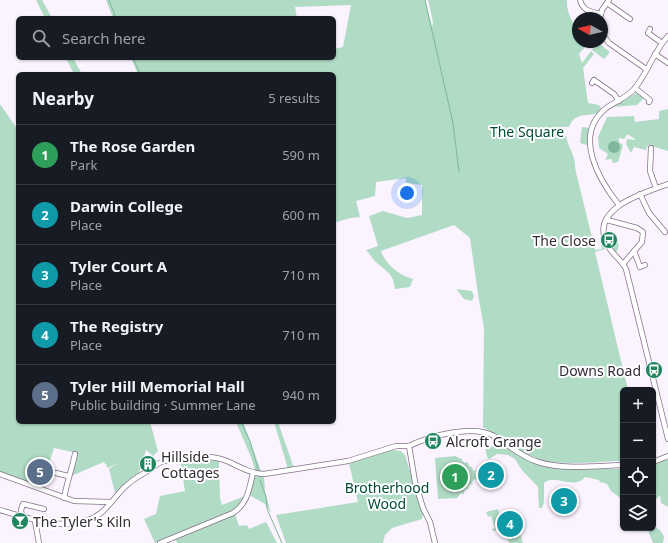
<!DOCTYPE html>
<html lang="en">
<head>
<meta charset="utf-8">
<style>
  :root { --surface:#171b24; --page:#20242c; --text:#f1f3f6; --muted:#9ea1a6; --line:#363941; --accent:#1e855f }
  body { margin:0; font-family:"Noto Sans",sans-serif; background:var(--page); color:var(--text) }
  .controls { position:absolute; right:12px; bottom:12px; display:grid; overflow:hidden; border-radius:6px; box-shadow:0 1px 3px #0004 }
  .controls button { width:36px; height:36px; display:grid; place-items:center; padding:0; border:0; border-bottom:1px solid var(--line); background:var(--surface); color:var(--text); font:20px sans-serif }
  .compass { position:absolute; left:572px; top:12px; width:36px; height:36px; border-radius:50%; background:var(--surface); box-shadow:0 1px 3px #0004; rotate:278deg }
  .you { position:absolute; left:407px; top:193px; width:14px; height:14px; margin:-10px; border:3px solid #fff; border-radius:50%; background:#1a73e8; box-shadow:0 0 0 6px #1a73e833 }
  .badge { display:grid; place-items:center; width:26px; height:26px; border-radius:50%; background:var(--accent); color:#fff; font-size:13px; font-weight:700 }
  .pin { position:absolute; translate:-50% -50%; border:2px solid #fff; box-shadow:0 1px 4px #0006 }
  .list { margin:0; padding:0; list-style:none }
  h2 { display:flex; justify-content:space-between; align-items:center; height:52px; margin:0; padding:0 16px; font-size:17px }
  h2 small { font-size:13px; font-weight:400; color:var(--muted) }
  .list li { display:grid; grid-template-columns:26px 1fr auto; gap:12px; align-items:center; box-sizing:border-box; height:60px; padding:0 16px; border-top:1px solid var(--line) }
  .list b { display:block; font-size:15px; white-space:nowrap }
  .list p { margin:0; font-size:13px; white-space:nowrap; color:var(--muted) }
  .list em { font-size:13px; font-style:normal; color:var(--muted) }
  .icon { flex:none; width:22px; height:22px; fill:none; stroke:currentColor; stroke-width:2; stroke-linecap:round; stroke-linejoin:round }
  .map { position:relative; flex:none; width:668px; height:543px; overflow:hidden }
  .search { position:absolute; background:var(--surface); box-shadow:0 1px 3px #0004; left:16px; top:16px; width:320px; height:44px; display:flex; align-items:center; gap:10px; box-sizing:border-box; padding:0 14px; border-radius:6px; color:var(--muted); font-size:15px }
  .panel { position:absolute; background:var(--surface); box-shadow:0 1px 3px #0004; left:16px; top:72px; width:320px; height:352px; border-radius:6px }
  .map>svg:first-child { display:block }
</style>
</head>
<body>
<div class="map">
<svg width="668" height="543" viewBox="0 0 668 543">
  <rect width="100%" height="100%" fill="#fbf3ff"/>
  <!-- green -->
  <g fill="#b0dbc5">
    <polygon points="36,0 42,0 52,18 45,18"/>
    <path d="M 106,0 L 425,0 L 432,27 L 433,22 L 428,0 L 567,0 C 566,18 578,24 578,42 L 589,42 L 579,54 L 582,63 L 591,51 L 594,54 L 583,68 L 588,103 L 599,105 L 601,108 L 598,113 C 585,117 575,112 569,127 L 562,127 L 561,134 L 566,136 C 568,148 576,156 575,168 L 595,250 L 602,249 L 601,245 L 604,245 L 605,249 L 595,252 L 628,390 L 623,390 L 623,461 C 596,461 558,468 534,457 C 515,449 500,437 483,427 L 484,328 L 478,294 L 470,238 L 454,225 L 381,251 C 385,264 400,276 413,279 L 410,287 L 395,289 C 393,273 388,273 377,263 C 373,260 370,254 366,250 L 378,246 L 369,216 L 383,211 L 407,218 L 422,215 L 422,185 L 406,183 L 406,178 L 376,182 L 375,196 L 356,201 L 360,217 L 350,218 L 334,223 L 334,74 L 138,74 L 131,58 L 334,58 L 334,49 L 343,47 L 351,5 L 295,7 L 297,18 L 113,18 Z"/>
    <polygon points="597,42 610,52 604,59 592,50"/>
    <polygon points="66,58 73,58 82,74 74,74"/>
    <polygon points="636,93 644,98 637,105 614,107"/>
    <polygon points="0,104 18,130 18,422 150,422 158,451 153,456 146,450 139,473 128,480 115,493 109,469 118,463 108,468 104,462 71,476 77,453 54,448 41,489 0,472"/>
    <polygon points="668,109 668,151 648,145 646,150 634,147 631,153 626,144 627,139 636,140 628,134 624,139 619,138 619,142 623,145 618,162 613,163 611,159 605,160 608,154 599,148 598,137 607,117 634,116 635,122 659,119 659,111"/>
    <polygon points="582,127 590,128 587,145 580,143"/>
    <polygon points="606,235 616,239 619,246 616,253 610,246"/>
    <polygon points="456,289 472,291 474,296 472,301 464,299"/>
    <polygon points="236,422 243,422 261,471 255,470 251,457"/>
    <polygon points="274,422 278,422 294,468 288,469"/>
    <path d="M 485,446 L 506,448 L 538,464 L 558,468 L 623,469 L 623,500 L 611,491 L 607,484 L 600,482 L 599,480 L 585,477 C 574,491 555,473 544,483 L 544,502 L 542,508 L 539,508 L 538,487 L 521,469 L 515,459 L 508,455 L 497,454 L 489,459 L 487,457 Z"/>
    <polygon points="393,450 401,451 405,455 423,514 422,519 392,528 385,535 383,543 286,543 276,515 358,502 349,463"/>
    <polygon points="455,456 461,459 462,458 462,461 465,463 467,462 470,467 471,466 474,471 477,470 475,473 478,480 475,479 472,482 473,484 471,484 468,487 469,488 464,491 464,494 461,493 457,498 438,499 435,458"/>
    <polygon points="665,459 668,460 668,507 661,503 660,495 653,503 653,463"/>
    <polygon points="203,460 219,461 220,498 222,505 245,496 241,503 231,511 155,543 144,519 156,514 160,496 185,491 180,461"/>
    <polygon points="253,476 264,476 265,492 271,513 265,504 249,495"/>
    <polygon points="498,509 504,529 493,531 492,529 495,528 491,516 488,517 486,512"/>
    <polygon points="235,514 239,526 247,525 249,529 266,522 277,543 177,543 175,539"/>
    <polygon points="653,526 660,530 664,536 663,543 653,543 647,528 653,528"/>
    <polygon points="519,531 523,543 509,543 506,535"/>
  </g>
  <!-- water -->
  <circle fill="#7fb69c" cx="614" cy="147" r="6"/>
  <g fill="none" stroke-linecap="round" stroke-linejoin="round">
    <!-- stream -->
    <g stroke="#7fb69c" stroke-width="1">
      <polyline points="109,0 116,18"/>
      <polyline points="425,0 453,123 459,172"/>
      <polyline points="133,58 140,74"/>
      <polyline points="241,422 250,441 258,469"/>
      <polyline points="260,480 266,497 267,509 282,543"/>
    </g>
    <!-- minor casing -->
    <g stroke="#84718a" stroke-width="6">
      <g id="minor">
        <path d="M 580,0 C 583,11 591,12 601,14"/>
        <polyline points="607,3 630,19"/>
        <polyline points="600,18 602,10 609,0"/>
        <polyline points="650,29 648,33 662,43"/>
        <polyline points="602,34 609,43 646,69"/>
        <polyline points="655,54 668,63"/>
        <polyline points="592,83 594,80 614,94 619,101"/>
        <polyline points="635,88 650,100 649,102"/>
        <polyline points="651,148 650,171 656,188"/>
        <path d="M 668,184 C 645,193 591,207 606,242 C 610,253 621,259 626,269 L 668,439"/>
        <polyline points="640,194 649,213 665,232"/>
        <path d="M 619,205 C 599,180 573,136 605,109 C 615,101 627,98 635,88 C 648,72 654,51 668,36"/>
        <polyline points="607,220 637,228 643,232 642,242 623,264"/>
        <polyline points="634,251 640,267 645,265"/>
        <path d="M 409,446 C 430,436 472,424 494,436 C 509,445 521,457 538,462 C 564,470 596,466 623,465"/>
        <polyline points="409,446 415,482 423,508 430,522 435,543"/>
        <polyline points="653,462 668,456"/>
        <polyline points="56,473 68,476"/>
        <polyline points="0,474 74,501 110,502"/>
        <path d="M 64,498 C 67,482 72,469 75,454"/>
        <path d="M 0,510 C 30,519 75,535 102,512 C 118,497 120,487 141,475 C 149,471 155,464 164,461 C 182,457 210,454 227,461 C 240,467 249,473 264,474 L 348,461 L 396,446 L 409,446"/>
        <polyline points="22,516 21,510 23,504 44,509"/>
        <polyline points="35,521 39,543"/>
        <path d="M 160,543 L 233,513 C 248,503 249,489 253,473"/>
      </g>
    </g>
    <!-- minor -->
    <use href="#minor" stroke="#fff" stroke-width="4.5"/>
  </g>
  <!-- icons -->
  <defs>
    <g id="bus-disc" transform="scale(0.9)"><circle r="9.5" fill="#1e855f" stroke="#fff"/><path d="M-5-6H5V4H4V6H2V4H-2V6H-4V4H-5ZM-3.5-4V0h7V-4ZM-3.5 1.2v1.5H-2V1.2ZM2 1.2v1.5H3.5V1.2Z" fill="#fff"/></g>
    <g id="building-disc" transform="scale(0.9)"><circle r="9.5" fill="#1e855f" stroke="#fff"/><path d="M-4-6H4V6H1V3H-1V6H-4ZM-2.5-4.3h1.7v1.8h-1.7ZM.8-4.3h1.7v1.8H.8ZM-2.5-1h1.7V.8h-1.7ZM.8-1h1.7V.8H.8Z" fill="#fff"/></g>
    <g id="bar-disc" transform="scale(0.9)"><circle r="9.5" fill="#1e855f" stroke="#fff"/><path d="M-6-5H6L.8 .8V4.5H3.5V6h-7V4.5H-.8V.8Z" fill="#fff"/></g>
  </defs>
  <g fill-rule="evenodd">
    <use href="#bus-disc" x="609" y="240"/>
    <use href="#bus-disc" x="654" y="370"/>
    <use href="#bus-disc" x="433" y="441"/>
    <use href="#building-disc" x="148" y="464"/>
    <use href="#bar-disc" x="20" y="521"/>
  </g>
  <g text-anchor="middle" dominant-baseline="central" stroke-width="4" stroke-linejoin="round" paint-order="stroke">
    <!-- park labels -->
    <g font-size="14" fill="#004c34" stroke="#fff">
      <text x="527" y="131">The Square</text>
      <text x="387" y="487">Brotherhood<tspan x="387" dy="16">Wood</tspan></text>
    </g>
    <!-- poi labels -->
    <g font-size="14" fill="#332b36" stroke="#fff" text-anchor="start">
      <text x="596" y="240" text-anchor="end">The Close</text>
      <text x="641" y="370" text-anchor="end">Downs Road</text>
      <text x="446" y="441">Alcroft Grange</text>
      <text x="161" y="456">Hillside<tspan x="161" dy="16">Cottages</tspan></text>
      <text x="33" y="521">The Tyler's Kiln</text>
    </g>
  </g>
</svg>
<div class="controls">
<button>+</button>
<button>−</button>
<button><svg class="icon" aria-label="locate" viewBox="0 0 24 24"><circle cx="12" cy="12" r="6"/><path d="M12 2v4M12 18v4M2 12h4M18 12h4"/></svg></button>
<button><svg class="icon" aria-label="layers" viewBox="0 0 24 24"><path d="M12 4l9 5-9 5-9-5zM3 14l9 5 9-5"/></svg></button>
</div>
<svg class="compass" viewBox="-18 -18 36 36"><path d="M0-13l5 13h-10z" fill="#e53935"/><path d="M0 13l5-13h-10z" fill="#9ea1a6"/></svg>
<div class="you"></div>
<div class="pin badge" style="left:455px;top:477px;background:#2e9e5b">1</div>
<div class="pin badge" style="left:491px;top:475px;background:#0f9aa8">2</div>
<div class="pin badge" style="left:564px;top:501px;background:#0f9aa8">3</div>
<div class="pin badge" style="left:510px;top:524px;background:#0f9aa8">4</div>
<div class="pin badge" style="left:40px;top:472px;background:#5c6f8a">5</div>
<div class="search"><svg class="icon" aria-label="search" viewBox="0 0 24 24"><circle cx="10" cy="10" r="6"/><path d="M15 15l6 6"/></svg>Search here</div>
<section class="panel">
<h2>Nearby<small>5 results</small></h2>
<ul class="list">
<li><span class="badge" style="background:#2e9e5b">1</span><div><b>The Rose Garden</b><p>Park</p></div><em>590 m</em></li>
<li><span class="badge" style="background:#0f9aa8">2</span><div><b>Darwin College</b><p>Place</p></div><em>600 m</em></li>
<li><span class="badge" style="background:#0f9aa8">3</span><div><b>Tyler Court A</b><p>Place</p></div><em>710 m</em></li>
<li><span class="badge" style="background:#0f9aa8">4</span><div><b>The Registry</b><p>Place</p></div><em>710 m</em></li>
<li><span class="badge" style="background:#5c6f8a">5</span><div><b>Tyler Hill Memorial Hall</b><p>Public building · Summer Lane</p></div><em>940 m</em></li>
</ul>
</section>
</div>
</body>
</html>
